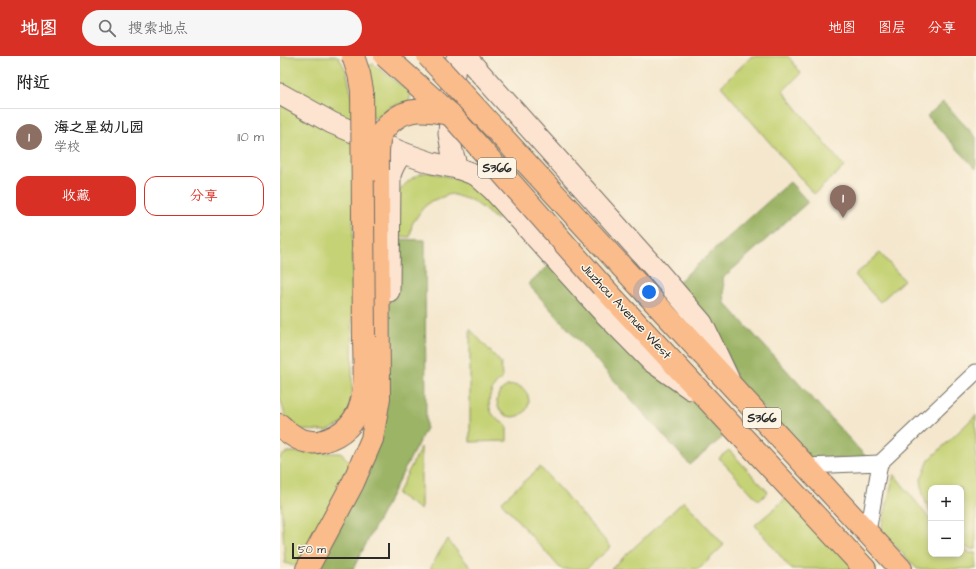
<!DOCTYPE html>
<html lang="zh">
<head>
<meta charset="utf-8">
<style>
  :root { --surface:#fff; --page:#f6f6f6; --text:#222; --muted:#767676; --line:#e0e0e0; --accent:#d93025 }
  body { margin:0; font-family:"Architects Daughter","LXGW WenKai TC",sans-serif; background:var(--page); color:var(--text) }
  .controls { position:absolute; right:12px; bottom:12px; display:grid; overflow:hidden; border-radius:8px; box-shadow:0 2px 6px #0003 }
  .controls button { width:36px; height:36px; display:grid; place-items:center; padding:0; border:0; border-bottom:1px solid var(--line); background:var(--surface); color:var(--text); font:20px sans-serif }
  .scale { position:absolute; left:12px; bottom:10px; width:98px; box-sizing:border-box; padding-left:4px; border:2px solid #2b2b2b; border-top:0; font-size:11px; line-height:14px; white-space:nowrap; color:#2b2b2b; -webkit-text-stroke:3px #fcf5e5; paint-order:stroke }
  .you { position:absolute; left:369px; top:236px; width:14px; height:14px; margin:-10px; border:3px solid #fff; border-radius:50%; background:#1a73e8; box-shadow:0 0 0 6px #1a73e833 }
  .badge { display:grid; place-items:center; width:26px; height:26px; border-radius:50%; background:var(--accent); color:#fff; font-size:13px; font-weight:700 }
  .pin { position:absolute; translate:-50% -33px; filter:drop-shadow(0 1px 2px #0008) }
  .pin::after { content:''; position:absolute; top:21px; width:14px; height:12px; background:inherit; clip-path:polygon(0 0,100% 0,50% 100%) }
  .list { margin:0; padding:0; list-style:none }
  h2 { display:flex; justify-content:space-between; align-items:center; height:52px; margin:0; padding:0 16px; font-size:17px }
  h2 small { font-size:13px; font-weight:400; color:var(--muted) }
  .list li { display:grid; grid-template-columns:26px 1fr auto; gap:12px; align-items:center; box-sizing:border-box; height:56px; padding:0 16px; border-top:1px solid var(--line) }
  .list b { display:block; font-size:15px; white-space:nowrap }
  .list p { margin:0; font-size:13px; white-space:nowrap; color:var(--muted) }
  .list em { font-size:13px; font-style:normal; color:var(--muted) }
  .actions { display:flex; gap:8px; padding:12px 16px }
  .actions a { flex:1; padding:9px 0; border:1px solid var(--accent); border-radius:12px; text-align:center; font-size:14px; color:var(--accent) }
  .actions .main { background:var(--accent); color:#fff }
  .icon { flex:none; width:22px; height:22px; fill:none; stroke:currentColor; stroke-width:2; stroke-linecap:round; stroke-linejoin:round }
  .map { position:relative; flex:none; width:696px; height:513px; overflow:hidden }
  header { display:flex; align-items:center; gap:24px; box-sizing:border-box; height:56px; padding:0 20px; background:var(--accent); color:#fff }
  header strong { font-size:19px }
  nav { display:flex; gap:22px; margin-inline-start:auto; font-size:14px }
  .search { width:280px; height:36px; background:var(--page); display:flex; align-items:center; gap:10px; box-sizing:border-box; padding:0 14px; border-radius:22px; color:var(--muted); font-size:15px }
  main { display:flex }
  aside { flex:1; background:var(--surface) }
  .map>svg:first-child { display:block }
</style>
</head>
<body>
<header>
<strong>地图</strong>
<div class="search"><svg class="icon" aria-label="search" viewBox="0 0 24 24"><circle cx="10" cy="10" r="6"/><path d="M15 15l6 6"/></svg>搜索地点</div>
<nav><a>地图</a><a>图层</a><a>分享</a></nav>
</header>
<main>
<aside>
<h2>附近<small></small></h2>
<ul class="list">
<li><span class="badge" style="background:#8d6e63">1</span><div><b>海之星幼儿园</b><p>学校</p></div><em>110 m</em></li>
</ul>
<div class="actions"><a class="main">收藏</a><a>分享</a></div>
</aside>
<div class="map">
<svg width="696" height="513" viewBox="0 0 696 513">
  <rect width="100%" height="100%" fill="#fcf5e5"/>
  <filter id="ink" filterUnits="userSpaceOnUse"><feTurbulence type="fractalNoise" baseFrequency=".025" numOctaves="2"/><feDisplacementMap in="SourceGraphic" scale="8" xChannelSelector="R" yChannelSelector="G"/><feConvolveMatrix kernelMatrix="1 2 1 2 8 2 1 2 1" color-interpolation-filters="sRGB"/></filter>
  <filter id="wash" filterUnits="userSpaceOnUse"><feTurbulence type="fractalNoise" baseFrequency=".012" numOctaves="4" result="noise"/><feDisplacementMap in="SourceGraphic" scale="16" xChannelSelector="R" yChannelSelector="G"/><feGaussianBlur stdDeviation="0.9" result="paint"/><feColorMatrix in="noise" values="0 0 0 0 0 0 0 0 0 0 0 0 0 0 0 0 0 1.4 0 .05"/><feComposite in="paint" operator="in"/></filter>
  <g filter="url(#wash)">
    <rect width="100%" height="100%" fill="#f4e7cd"/>
    <!-- green -->
    <g fill="#c5d274" stroke="#787e50">
      <polygon points="0,0 58,0 66,14 74,49 72,341 67,366 47,375 18,374 5,359 0,342"/>
      <polygon points="471,0 508,0 521,17 503,35 564,111 534,138 441,30 471,1"/>
      <polygon points="93,8 131,37 129,46 111,50 95,63 92,61 87,11"/>
      <path d="M 147,116 L 189,125 L 224,157 L 217,164 L 205,154 L 193,145 L 171,138 L 151,145 L 143,152 L 132,168 L 130,181 L 118,180 L 118,137 C 126,126 134,119 147,116 Z"/>
      <polygon points="600,197 624,224 600,246 575,219"/>
      <path d="M 190,273 L 221,307 L 222,323 C 209,331 204,351 216,362 C 219,365 223,367 227,369 L 227,385 L 190,386 Z"/>
      <circle cx="233" cy="345" r="16"/>
      <polygon points="696,359 696,493 690,493 681,489 681,432 651,432 651,459 643,439 641,423 649,404"/>
      <polygon points="141,391 141,454 117,438"/>
      <polygon points="449,394 488,436 479,445 439,402"/>
      <polygon points="8,396 61,397 69,405 71,417 21,507 14,510 5,507 0,432 0,401"/>
      <polygon points="260,411 331,491 306,513 281,513 221,446"/>
      <polygon points="614,418 651,465 651,498 681,498 681,492 690,497 696,497 696,513 637,513 601,474"/>
      <polygon points="509,440 575,513 511,513 475,469"/>
      <polygon points="404,445 444,489 419,513 331,513"/>
      <polygon points="167,483 192,513 150,513"/>
    </g>
    <!-- forest -->
    <g fill="#9cb466" stroke="#647048">
      <polygon points="663,46 696,81 696,113 647,60"/>
      <polygon points="510,126 528,146 443,222 445,247 588,403 528,402 457,324 438,274 396,228"/>
      <polygon points="111,183 145,184 146,372 73,513 27,513 92,383"/>
      <polygon points="272,207 427,348 451,374 410,409 248,228"/>
    </g>
  </g>
  <g filter="url(#ink)">
    <g fill="none" stroke-linecap="round" stroke-linejoin="round">
      <!-- street casing -->
      <g stroke="#716d64" stroke-width="17">
        <g id="street">
          <polyline points="600,407 696,316"/>
          <polyline points="527,410 600,407 588,476"/>
        </g>
      </g>
      <!-- secondary casing -->
      <g stroke="#716d64" stroke-width="23">
        <g id="secondary">
          <polyline points="185,0 372,209 422,267 448,322"/>
          <polyline points="0,38 52,67 123,97 152,107 177,112 196,119 213,134 322,255 371,305 411,333"/>
          <polyline points="177,112 172,95 169,78 172,31 176,5 179,0"/>
          <path d="M 109,235 L 110,119 C 113,110 116,103 123,97"/>
        </g>
      </g>
      <!-- primary casing -->
      <g stroke="#716d64" stroke-width="24">
        <g id="primary">
          <polyline points="342,211 621,513"/>
          <polyline points="322,230 585,513"/>
          <path d="M 0,369 C 12,381 26,390 43,385 C 93,370 84,321 84,281"/>
        </g>
      </g>
      <!-- highway casing -->
      <g stroke="#716d64" stroke-width="24">
        <polyline id="highway" points="27,513 73,427 92,383 99,342 98,114"/>
      </g>
      <!-- street -->
      <use href="#street" stroke="#fff" stroke-width="15"/>
      <!-- secondary -->
      <use href="#secondary" stroke="#fde4d1" stroke-width="21"/>
      <!-- primary -->
      <use href="#primary" stroke="#fabc8b" stroke-width="22"/>
      <!-- highway -->
      <use href="#highway" stroke="#fabc8b" stroke-width="22"/>
      <!-- primary-bridge casing -->
      <g stroke="#716d64" stroke-width="24" stroke-linecap="butt">
        <g id="primary-bridge">
          <polyline points="73,0 79,18 82,34 84,281"/>
          <polyline points="105,0 170,58 322,230"/>
          <polyline points="148,0 342,211"/>
        </g>
      </g>
      <!-- highway-bridge casing -->
      <g stroke="#716d64" stroke-width="24" stroke-linecap="butt">
        <path id="highway-bridge" d="M 98,114 C 98,103 97,91 100,80 C 102,75 107,70 111,66 C 128,50 149,54 170,58"/>
      </g>
      <!-- primary-bridge -->
      <use href="#primary-bridge" stroke="#fabc8b" stroke-width="22"/>
      <!-- highway-bridge -->
      <use href="#highway-bridge" stroke="#fabc8b" stroke-width="22"/>
    </g>
  </g>
  <g text-anchor="middle" dominant-baseline="central" stroke-width="3" stroke-linejoin="round" paint-order="stroke">
    <!-- shield labels -->
    <g fill="#fcf5e5" stroke="#6a6863" stroke-width="1">
      <rect x="198" y="102" width="38" height="20" rx="3"/>
      <rect x="463" y="352" width="38" height="20" rx="3"/>
    </g>
    <g font-size="12" font-weight="bold" fill="#2b2b2b">
      <text x="217" y="112">S366</text>
      <text x="482" y="362">S366</text>
    </g>
    <!-- street labels -->
    <g font-size="13" fill="#2b2b2b" stroke="#fcf5e5">
      <text transform="translate(346 255) rotate(47)">Jiuzhou Avenue West</text>
    </g>
  </g>
</svg>
<div class="controls">
<button>+</button>
<button>−</button>
</div>
<div class="scale">50 m</div>
<div class="you"></div>
<div class="pin badge" style="left:563px;top:162px;background:#8d6e63">1</div>
</div>
</main>
</body>
</html>
